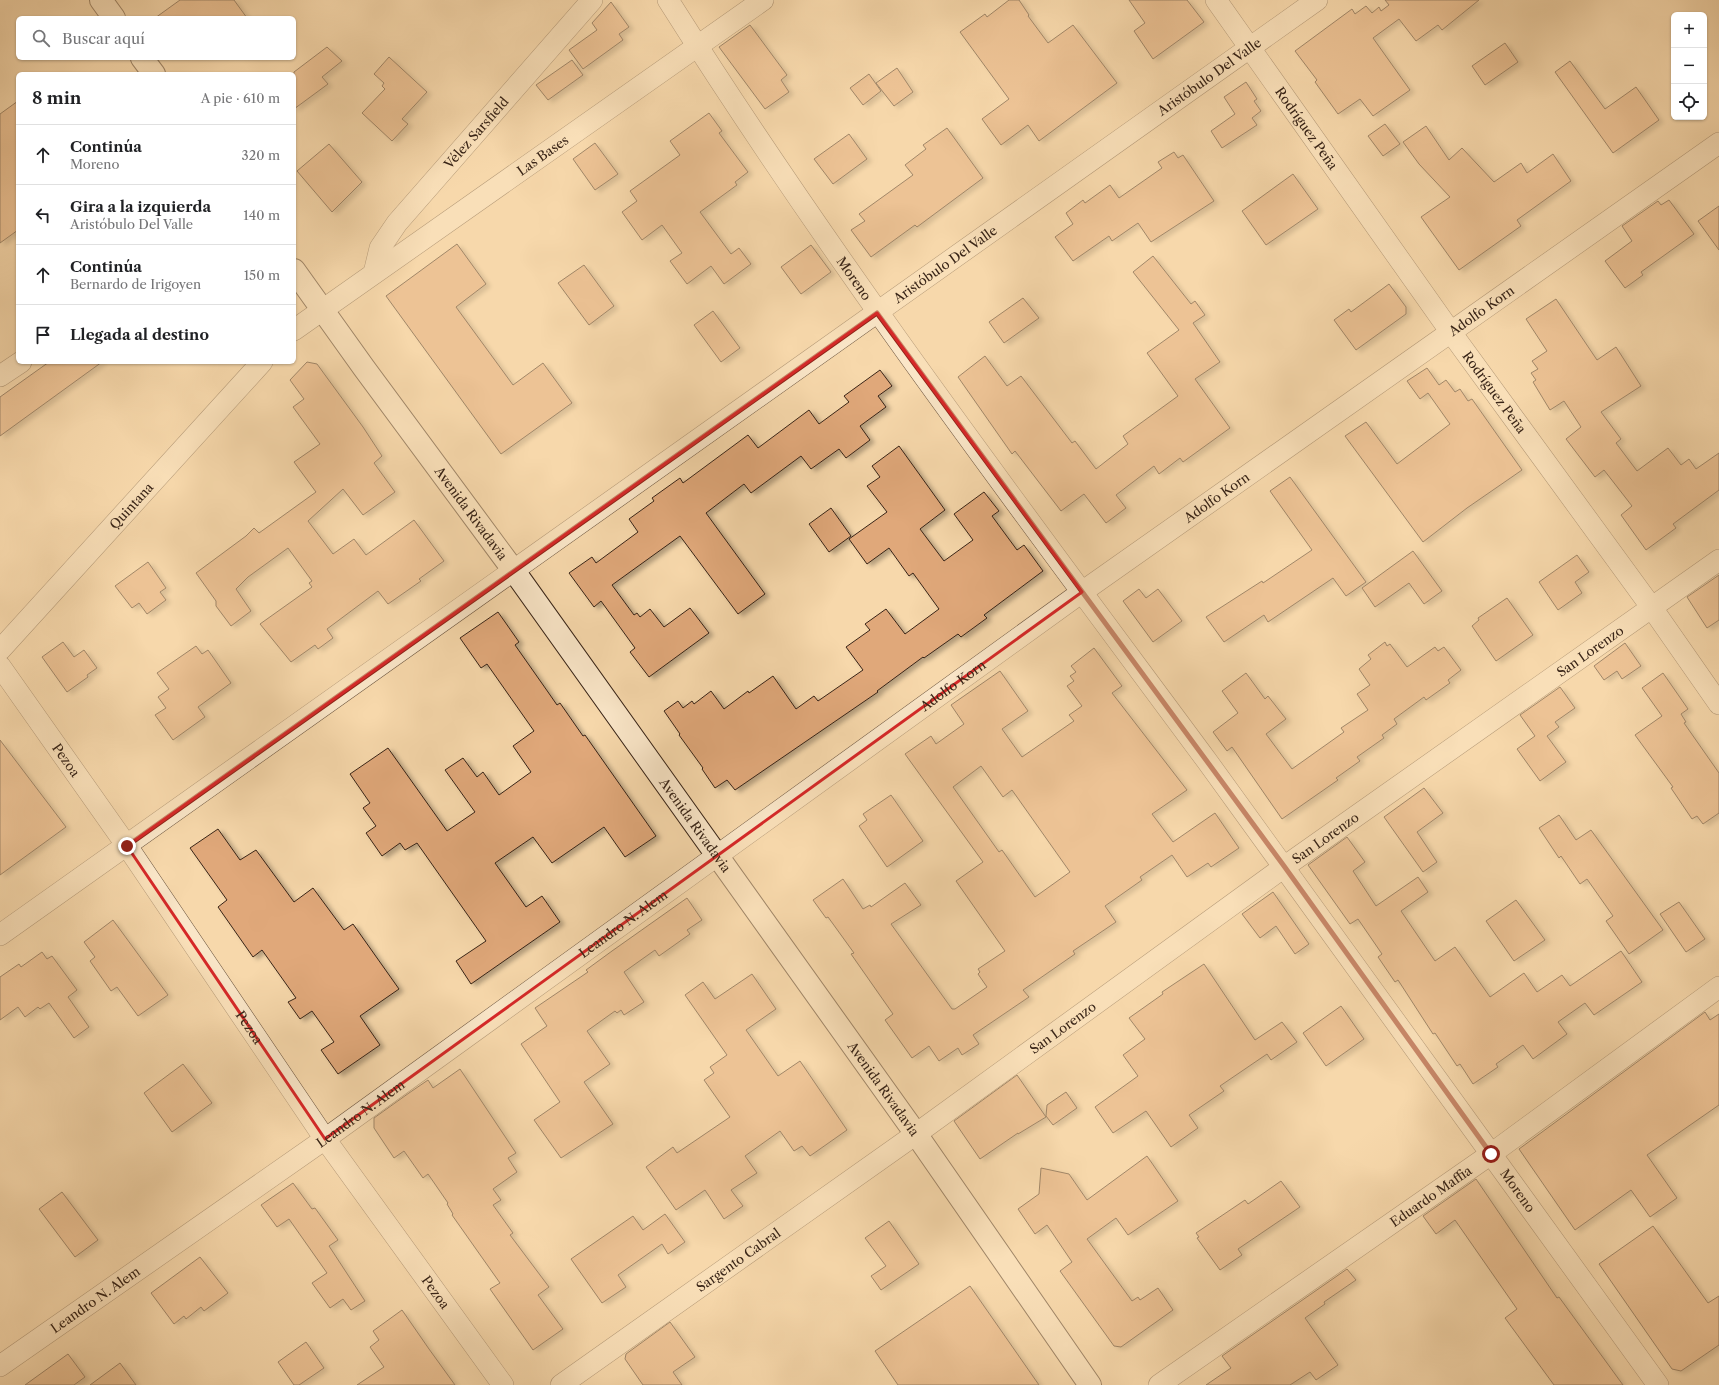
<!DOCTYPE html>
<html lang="es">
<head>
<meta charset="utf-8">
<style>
  :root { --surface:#fff; --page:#f2f2f2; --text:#202124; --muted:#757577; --line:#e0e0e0 }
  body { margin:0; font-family:"Libre Caslon Text",serif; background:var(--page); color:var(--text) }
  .controls { position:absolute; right:12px; top:12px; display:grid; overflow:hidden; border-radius:6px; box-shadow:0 1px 3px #0004 }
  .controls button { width:36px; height:36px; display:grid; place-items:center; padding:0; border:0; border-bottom:1px solid var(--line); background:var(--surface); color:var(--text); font:20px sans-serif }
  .stop { position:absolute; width:12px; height:12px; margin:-9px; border:3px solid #8f2418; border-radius:50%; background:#fff }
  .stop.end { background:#8f2418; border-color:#fff; box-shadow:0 1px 4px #0008 }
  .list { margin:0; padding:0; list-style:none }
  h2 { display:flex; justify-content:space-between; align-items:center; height:52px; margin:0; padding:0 16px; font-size:17px }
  h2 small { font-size:13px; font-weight:400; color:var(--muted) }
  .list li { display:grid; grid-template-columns:26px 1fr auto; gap:12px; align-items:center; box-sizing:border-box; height:60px; padding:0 16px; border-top:1px solid var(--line) }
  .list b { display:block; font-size:15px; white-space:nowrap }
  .list p { margin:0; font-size:13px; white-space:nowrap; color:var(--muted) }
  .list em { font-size:13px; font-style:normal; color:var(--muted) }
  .icon { flex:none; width:22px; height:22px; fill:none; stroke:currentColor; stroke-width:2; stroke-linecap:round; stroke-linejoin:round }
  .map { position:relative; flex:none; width:1719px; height:1385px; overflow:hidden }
  .search { position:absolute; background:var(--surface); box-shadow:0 1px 3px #0004; left:16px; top:16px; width:280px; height:44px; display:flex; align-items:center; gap:10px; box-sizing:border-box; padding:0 14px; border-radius:6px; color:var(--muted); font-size:15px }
  .panel { position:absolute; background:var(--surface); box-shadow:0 1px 3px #0004; left:16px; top:72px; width:280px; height:292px; border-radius:6px }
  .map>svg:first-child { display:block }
</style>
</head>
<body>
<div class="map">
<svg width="1719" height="1385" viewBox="0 0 1719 1385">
  <defs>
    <filter id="shadow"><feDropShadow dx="4.5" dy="2.5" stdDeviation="2" flood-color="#0004"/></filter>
  </defs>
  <rect width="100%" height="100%" fill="#f7d8ab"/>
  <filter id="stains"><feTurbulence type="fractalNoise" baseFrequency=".005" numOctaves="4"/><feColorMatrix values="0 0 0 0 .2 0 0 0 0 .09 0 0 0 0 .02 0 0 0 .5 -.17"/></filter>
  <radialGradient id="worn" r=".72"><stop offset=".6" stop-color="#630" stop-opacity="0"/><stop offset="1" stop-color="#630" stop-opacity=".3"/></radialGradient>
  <!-- building -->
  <g fill="#e0a87a" stroke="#382417" fill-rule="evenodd" filter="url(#shadow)">
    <polygon points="180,0 234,0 247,18 155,18"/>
    <polygon points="1009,0 1019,0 1029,15 1028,16 1048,43 1073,25 1117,83 1039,141 1028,125 1001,145 982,119 1009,99 960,32 985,14 987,17"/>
    <polygon points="1129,0 1187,0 1204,22 1153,59 1134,31 1145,23"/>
    <polygon points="1385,0 1479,0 1442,30 1438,25 1416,41 1399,19 1373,38 1410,90 1373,116 1360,99 1338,114 1315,82 1317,80 1295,51 1352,9 1355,14 1366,6 1372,13 1379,7 1381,11 1389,5"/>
    <polygon points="611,2 629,27 619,34 623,40 583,69 569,50 597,30 592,23"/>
    <polygon points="750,25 787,75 781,80 789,92 765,109 719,47"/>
    <polygon points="1505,43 1518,62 1485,85 1472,66"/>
    <polygon points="327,47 342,61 322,77 328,84 294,109 294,72"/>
    <polygon points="389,57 427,92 402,119 408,124 392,141 362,113 385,89 382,86 384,83 374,74"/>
    <polygon points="572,60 583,75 548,100 536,85"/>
    <polygon points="1570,61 1605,109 1636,87 1659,120 1613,153 1555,72"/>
    <polygon points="897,68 913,92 894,106 876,83"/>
    <polygon points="869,74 881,91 863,105 850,88"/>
    <polygon points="1246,82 1257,99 1254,101 1261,111 1252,118 1257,125 1222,148 1211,131 1235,114 1224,97"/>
    <polygon points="18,101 18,230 0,243 0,114"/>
    <polygon points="709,113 722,131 719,133 748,172 735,182 737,185 700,212 731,254 739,248 751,264 724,284 711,266 687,284 670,261 682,253 662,225 642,240 622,212 637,201 630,191 680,155 670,141"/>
    <polygon points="1385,124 1400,144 1383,156 1368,136"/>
    <polygon points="1426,126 1449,160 1462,148 1494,182 1521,163 1527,173 1553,154 1571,181 1517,220 1521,226 1459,270 1421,217 1450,197 1419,164 1403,142"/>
    <polygon points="947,128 983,178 917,227 915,225 871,257 851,230 865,221 859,214 913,175 905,165 926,149 923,145"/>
    <polygon points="849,134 867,159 833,184 814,159"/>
    <polygon points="595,143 618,174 595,190 573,159"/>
    <polygon points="329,144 362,182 332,212 297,171"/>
    <polygon points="1174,152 1178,158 1183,155 1214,201 1151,242 1138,223 1112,241 1109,236 1073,261 1055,237 1073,224 1066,213 1083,200 1085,203 1110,185 1119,198 1162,168 1158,162"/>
    <polygon points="1293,174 1318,209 1266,245 1242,211"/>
    <polygon points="1669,200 1694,234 1641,272 1643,275 1625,288 1605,261 1632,241 1622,226 1658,201 1661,205"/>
    <polygon points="1719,206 1719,250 1698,221"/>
    <polygon points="457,244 486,284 456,307 513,385 543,363 572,403 501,454 386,296"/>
    <polygon points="811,245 831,272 801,294 781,267"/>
    <polygon points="1153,256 1191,304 1195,301 1205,315 1193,323 1220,362 1195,379 1230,428 1183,462 1180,458 1159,474 1154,466 1116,495 1126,508 1106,523 1084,494 1061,511 1015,451 1012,454 958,377 985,356 1007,386 1021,376 1072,443 1075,441 1096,469 1128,444 1123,436 1178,396 1147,353 1179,330 1133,272"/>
    <polygon points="584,265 614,306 589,325 558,283"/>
    <polygon points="1389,284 1406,307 1406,314 1356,350 1334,320 1349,309 1351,312"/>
    <polygon points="1023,298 1039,318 1004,343 989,322"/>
    <polygon points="1556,299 1597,360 1616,347 1641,386 1601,412 1621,439 1616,443 1637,471 1668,448 1681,465 1689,459 1696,469 1719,453 1719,490 1673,524 1676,528 1646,550 1621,515 1632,506 1604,470 1595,477 1566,439 1581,427 1564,401 1550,410 1533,382 1536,380 1531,373 1538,369 1532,361 1547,351 1526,319"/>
    <polygon points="713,311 740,348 721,362 694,325"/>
    <polygon points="49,362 102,362 0,436 0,397"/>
    <polygon points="307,362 317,364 363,427 382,456 374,463 395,492 363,515 343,489 308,521 333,554 354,539 366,555 414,520 444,561 419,579 421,581 388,604 378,591 327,629 333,638 318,649 315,645 291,662 260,624 312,587 309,583 312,581 288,548 248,577 236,589 251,611 231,626 216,606 216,601 196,573 246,536 254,528 259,533 316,492 294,462 320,444 293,407 304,399 290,380"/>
    <polygon points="1427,368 1439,385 1446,380 1455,392 1460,389 1468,401 1472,399 1522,470 1467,508 1423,542 1345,436 1366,422 1397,464 1450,424 1428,393 1420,399 1407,381"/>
    <polygon points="880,370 892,386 878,396 886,407 860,426 870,440 846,458 839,449 811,469 801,456 751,493 744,484 706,513 765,594 738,614 680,536 612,585 634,615 637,613 640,617 650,609 664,627 690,608 709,633 649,677 630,652 635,648 601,601 594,607 569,573 592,557 596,563 638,532 629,519 654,501 652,498 680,478 683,483 748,435 758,448 809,410 819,424 849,402 844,396"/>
    <polygon points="899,446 945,510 920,529 944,561 973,540 954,514 984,492 999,511 992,516 1017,550 1024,545 1043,571 984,615 987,618 961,637 958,634 924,658 923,657 877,691 878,692 735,790 727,780 715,788 702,769 703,768 679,735 680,734 664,711 678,701 683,708 692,701 694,704 711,691 724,709 748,691 749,693 773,676 796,709 814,696 818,701 863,670 846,647 870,630 865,624 886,609 905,634 939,609 913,573 909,576 889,548 867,564 849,539 887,512 867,486 880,477 872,466"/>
    <polygon points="1290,477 1366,582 1346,596 1333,578 1268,622 1264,615 1224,642 1206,617 1262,581 1263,583 1312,550 1270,491"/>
    <polygon points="831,508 851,536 829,552 809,524"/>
    <polygon points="1413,551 1442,591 1424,604 1409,583 1375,607 1362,588"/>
    <polygon points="1577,555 1589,572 1575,582 1582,593 1558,610 1539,582"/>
    <polygon points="148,562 166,588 160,592 166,600 147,614 139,603 132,608 115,586"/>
    <polygon points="1719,575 1719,620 1707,628 1687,597"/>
    <polygon points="1139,589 1146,598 1158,589 1182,621 1153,642 1123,601"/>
    <polygon points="1507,598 1533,635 1496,661 1472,626 1479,620 1478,618"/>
    <polygon points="498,612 519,642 515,645 548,692 557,705 560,703 583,736 585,735 656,836 625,857 604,827 552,863 533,837 495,863 526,907 542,896 560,922 471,984 456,961 486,941 417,843 405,850 400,843 382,856 366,833 376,826 363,808 370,803 350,774 388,748 447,831 475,812 445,770 463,758 477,777 483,772 499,795 531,772 513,746 534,731 487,664 481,668 460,638"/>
    <polygon points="63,642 74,657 84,650 97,668 87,675 88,677 67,692 42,657"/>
    <polygon points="1385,642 1387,646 1390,644 1407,667 1435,647 1438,651 1444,647 1461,670 1448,680 1450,683 1426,700 1424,697 1394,719 1397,724 1382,735 1384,738 1357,757 1360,761 1336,778 1338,780 1282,819 1232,747 1227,751 1213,732 1238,713 1222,691 1246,673 1265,699 1268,696 1286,719 1266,734 1292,769 1344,732 1341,728 1368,710 1357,694 1370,685 1359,669 1371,659 1368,655"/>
    <polygon points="1625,643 1641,666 1622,679 1617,671 1604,680 1594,666"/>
    <polygon points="196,646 202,654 208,650 231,683 198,707 205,717 173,740 155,715 166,708 158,697 169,689 157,673"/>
    <path d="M 1094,648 L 1122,686 L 1112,693 L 1187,790 L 1152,814 L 1173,842 L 1215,813 L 1239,848 L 1211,867 L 1208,863 L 1187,877 L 1172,855 L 1140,877 L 1142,880 L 1105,906 L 1116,922 L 1073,951 L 1075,954 L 1023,990 L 1029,997 L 973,1035 L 979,1044 L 962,1055 L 958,1048 L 939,1061 L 929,1046 L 912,1058 L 885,1020 L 893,1014 L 851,954 L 854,953 L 828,917 L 826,918 L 813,900 L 843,879 L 863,909 L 870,905 L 871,907 L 905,883 L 921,905 L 891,924 L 952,1009 L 955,1009 L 987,987 L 978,974 L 980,972 L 978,969 L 1005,951 L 956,881 L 983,862 L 905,754 L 931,736 L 936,744 L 964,724 L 951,705 L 1000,671 L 1028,711 L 1002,729 L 1022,757 L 1074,721 L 1069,715 L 1082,706 L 1067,686 L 1074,681 L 1070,676 L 1076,672 L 1071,666 ZM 981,766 L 1003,797 L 1012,790 L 1070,872 L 1035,897 L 1002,850 L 999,852 L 953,787 Z"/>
    <polygon points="1663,673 1688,709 1681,714 1686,722 1684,723 1719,773 1719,813 1703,824 1697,816 1692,819 1671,788 1673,787 1635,735 1662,716 1642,688"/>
    <polygon points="1560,687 1575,708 1555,722 1559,727 1547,736 1566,762 1540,781 1517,749 1535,736 1520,715"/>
    <polygon points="0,740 66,827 0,875"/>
    <polygon points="1424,788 1443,813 1417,832 1437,862 1423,872 1384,817"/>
    <polygon points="891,795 923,841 887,867 859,826 867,820 863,814"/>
    <polygon points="1559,815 1576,840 1591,830 1663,930 1629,954 1606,921 1613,916 1587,879 1580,884 1561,856 1559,858 1539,828"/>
    <polygon points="218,829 240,860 256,850 294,902 313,888 344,930 353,924 399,989 360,1016 380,1045 338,1074 321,1050 334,1042 312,1011 300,1019 288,1002 296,998 262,950 253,957 218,907 227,900 190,848"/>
    <polygon points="1347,837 1365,862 1353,871 1376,906 1418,877 1428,892 1401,911 1435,961 1455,947 1490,997 1524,973 1537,992 1562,975 1570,986 1621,951 1642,982 1594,1015 1585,1003 1558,1022 1567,1034 1533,1059 1523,1045 1496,1064 1498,1067 1473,1084 1460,1064 1457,1066 1435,1033 1433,1034 1398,980 1395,982 1378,957 1382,954 1358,919 1350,924 1308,865"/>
    <polygon points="1273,892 1309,944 1295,954 1276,926 1260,938 1242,914"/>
    <polygon points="687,898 702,920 687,930 690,934 659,956 655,950 624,972 644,1002 624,1015 621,1010 617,1013 615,1011 587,1031 610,1064 584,1082 613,1124 561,1158 534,1120 560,1102 521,1044 547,1026 535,1008 588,972 586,970 612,951"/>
    <polygon points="1516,900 1545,940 1514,961 1486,921"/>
    <polygon points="1679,902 1705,939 1686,952 1660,914"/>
    <polygon points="113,920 168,995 138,1016 117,987 111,991 90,961 95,957 84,942"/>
    <polygon points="42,952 47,959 52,956 77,990 68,997 89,1027 74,1038 49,1003 40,1009 38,1007 25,1017 18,1007 0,1020 0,977 19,964 21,967"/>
    <polygon points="1204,964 1255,1040 1282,1022 1297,1042 1271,1060 1267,1054 1220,1086 1224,1091 1189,1115 1198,1128 1171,1147 1146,1111 1113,1133 1095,1107 1138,1076 1123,1055 1145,1039 1129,1018 1163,994 1162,992"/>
    <polygon points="752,974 776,1009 746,1030 778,1076 800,1061 847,1130 810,1156 802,1146 794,1151 780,1131 745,1156 757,1173 731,1190 743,1206 724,1219 705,1190 676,1210 646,1167 673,1147 677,1153 730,1117 704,1080 714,1073 710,1067 727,1055 685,995 703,982 715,999"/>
    <polygon points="1341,1006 1364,1039 1326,1066 1303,1033"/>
    <polygon points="1705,1012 1710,1020 1719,1014 1719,1105 1647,1155 1677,1198 1650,1217 1631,1190 1575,1230 1519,1149"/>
    <polygon points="183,1064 212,1103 172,1132 144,1093"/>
    <polygon points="460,1069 516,1153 508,1158 517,1172 493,1189 501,1200 493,1205 513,1233 510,1235 549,1287 538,1295 563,1329 533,1350 490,1289 500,1283 452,1215 453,1214 447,1204 448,1203 428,1174 423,1178 404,1151 394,1158 374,1128 374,1118 409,1093 428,1080 433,1088"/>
    <polygon points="1017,1075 1046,1117 1018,1134 1018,1133 980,1159 954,1121"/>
    <polygon points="1066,1092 1077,1108 1053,1125 1046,1116 1047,1105"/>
    <polygon points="1147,1156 1178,1201 1128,1235 1116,1218 1087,1239 1132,1301 1138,1297 1140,1300 1158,1288 1173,1310 1121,1347 1114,1346 1060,1271 1072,1262 1047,1225 1035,1234 1018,1209 1039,1194 1041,1168 1069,1174 1087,1200"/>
    <polygon points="1476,1179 1557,1298 1559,1297 1623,1385 1554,1385 1505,1318 1517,1309 1455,1220 1436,1234 1423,1216"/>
    <polygon points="1281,1181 1300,1207 1238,1249 1242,1255 1220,1270 1197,1238 1199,1237 1196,1233 1245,1200 1248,1204"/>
    <polygon points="293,1183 312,1209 315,1208 338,1240 329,1246 365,1301 351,1310 343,1299 330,1308 312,1283 327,1273 289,1219 277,1227 261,1205"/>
    <polygon points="62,1192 98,1240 75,1257 39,1209"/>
    <polygon points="665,1214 685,1242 668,1254 662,1244 618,1275 626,1287 602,1303 571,1259 633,1216 643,1230"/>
    <polygon points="889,1221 919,1264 881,1290 871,1276 886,1266 865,1238"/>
    <polygon points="1653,1226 1708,1303 1719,1296 1719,1345 1681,1371 1672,1369 1599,1264"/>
    <polygon points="200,1257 228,1293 204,1311 201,1307 186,1319 184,1316 174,1324 151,1293"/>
    <polygon points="1347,1269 1356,1280 1324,1302 1325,1304 1305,1318 1338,1365 1316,1380 1310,1372 1290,1385 1206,1385 1231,1368 1222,1356"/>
    <polygon points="970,1286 1039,1385 898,1385 875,1351"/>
    <polygon points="402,1310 429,1349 455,1385 357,1385 384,1367 370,1347 379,1340 373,1331"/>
    <polygon points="670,1322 695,1357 673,1372 682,1385 643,1385 625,1359 626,1354"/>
    <polygon points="306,1342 324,1368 299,1385 294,1385 278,1362"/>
    <polygon points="68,1354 85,1377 74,1385 25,1385"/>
    <polygon points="120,1363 136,1385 90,1385"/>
  </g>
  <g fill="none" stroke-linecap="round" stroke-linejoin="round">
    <!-- minor casing -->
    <g stroke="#68513c" stroke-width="22">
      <g id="minor">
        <path id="s1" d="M 668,0 C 834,263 1022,511 1207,761 C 1359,968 1508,1177 1658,1385"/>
        <path id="s2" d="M 1216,0 L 1450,331 L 1652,608 L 1719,704"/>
        <path id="s3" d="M 374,273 L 380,248 L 397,223 L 592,0"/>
        <path id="s4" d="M 294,330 L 763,0"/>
        <polyline points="0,376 21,362"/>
        <path id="s5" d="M 0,650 L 262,362"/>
        <path id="s6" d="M 0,666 L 127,846 L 325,1139 L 503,1385"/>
        <path id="s7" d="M 0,935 L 1317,0"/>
        <path id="s8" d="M 0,1366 L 325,1139 L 1082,592 L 1719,143"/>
        <path id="s9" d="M 561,1385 L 916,1134 L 1284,867 L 1719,560"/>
        <path id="s10" d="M 1159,1385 L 1491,1154 L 1719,987"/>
      </g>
    </g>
    <!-- secondary casing -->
    <g stroke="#382417" stroke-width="24">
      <g id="secondary">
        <polyline points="101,0 114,18"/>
        <polyline points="142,58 154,74"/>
        <path id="s11" d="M 294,270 L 364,368 L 514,571 L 916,1134 L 1090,1385"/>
      </g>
    </g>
    <!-- minor -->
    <use href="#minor" stroke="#fae6c8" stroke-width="21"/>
    <!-- secondary -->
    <use href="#secondary" stroke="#fae6c8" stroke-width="22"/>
  </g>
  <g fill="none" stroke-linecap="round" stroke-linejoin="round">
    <!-- route -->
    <polyline stroke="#8f2418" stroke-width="5" points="127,846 877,313 1284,866 1491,1154"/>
  </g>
  <!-- marked area -->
  <path d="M0 0H1719V1385H0ZM 877,313 L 1082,592 L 325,1139 L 127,846 Z" fill="#f7d8ab" fill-opacity=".55" fill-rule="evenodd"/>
  <path fill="none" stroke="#d62828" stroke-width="3" stroke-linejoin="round" d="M 877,313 L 1082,592 L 325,1139 L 127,846 Z"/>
  <g text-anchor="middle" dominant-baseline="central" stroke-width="3" stroke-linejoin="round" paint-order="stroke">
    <!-- street labels -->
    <g font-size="13" fill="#382417" stroke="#fae6c8">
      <text stroke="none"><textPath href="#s7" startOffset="1483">Aristóbulo Del Valle</textPath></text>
      <text stroke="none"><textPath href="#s2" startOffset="157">Rodríguez Peña</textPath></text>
      <text stroke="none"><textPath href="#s3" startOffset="176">Vélez Sarsfield</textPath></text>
      <text stroke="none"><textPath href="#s4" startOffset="304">Las Bases</textPath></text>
      <text stroke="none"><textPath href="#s7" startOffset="1159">Aristóbulo Del Valle</textPath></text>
      <text stroke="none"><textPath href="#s1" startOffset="335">Moreno</textPath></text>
      <text stroke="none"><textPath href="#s8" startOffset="1819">Adolfo Korn</textPath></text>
      <text stroke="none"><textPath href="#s2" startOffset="481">Rodríguez Peña</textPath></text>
      <text stroke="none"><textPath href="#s8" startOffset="1495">Adolfo Korn</textPath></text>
      <text stroke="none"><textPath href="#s5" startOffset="195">Quintana</textPath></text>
      <text stroke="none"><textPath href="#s11" startOffset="301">Avenida Rivadavia</textPath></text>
      <text stroke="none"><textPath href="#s9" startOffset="1264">San Lorenzo</textPath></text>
      <text stroke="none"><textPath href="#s8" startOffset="1171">Adolfo Korn</textPath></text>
      <text stroke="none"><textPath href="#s6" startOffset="115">Pezoa</textPath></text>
      <text stroke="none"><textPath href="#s11" startOffset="685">Avenida Rivadavia</textPath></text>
      <text stroke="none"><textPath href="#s9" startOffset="940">San Lorenzo</textPath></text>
      <text stroke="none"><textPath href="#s8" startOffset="764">Leandro N. Alem</textPath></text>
      <text stroke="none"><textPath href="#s6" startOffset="439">Pezoa</textPath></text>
      <text stroke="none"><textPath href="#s9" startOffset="616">San Lorenzo</textPath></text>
      <text stroke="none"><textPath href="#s11" startOffset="1009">Avenida Rivadavia</textPath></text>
      <text stroke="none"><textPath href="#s8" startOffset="440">Leandro N. Alem</textPath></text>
      <text stroke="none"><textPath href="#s1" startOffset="1463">Moreno</textPath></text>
      <text stroke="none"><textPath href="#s10" startOffset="331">Eduardo Maffia</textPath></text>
      <text stroke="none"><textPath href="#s9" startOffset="217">Sargento Cabral</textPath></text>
      <text stroke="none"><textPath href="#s6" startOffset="763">Pezoa</textPath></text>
      <text stroke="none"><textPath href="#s8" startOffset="116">Leandro N. Alem</textPath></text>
    </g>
  </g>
  <rect width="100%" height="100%" filter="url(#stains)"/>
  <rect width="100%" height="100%" fill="url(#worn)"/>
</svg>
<div class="controls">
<button>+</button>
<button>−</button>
<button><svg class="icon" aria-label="locate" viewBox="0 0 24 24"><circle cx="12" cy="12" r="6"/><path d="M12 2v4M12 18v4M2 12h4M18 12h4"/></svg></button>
</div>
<div class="stop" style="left:1491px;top:1154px"></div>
<div class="stop end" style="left:127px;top:846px"></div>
<div class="search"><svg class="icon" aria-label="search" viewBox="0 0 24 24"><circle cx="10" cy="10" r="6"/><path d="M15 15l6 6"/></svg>Buscar aquí</div>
<section class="panel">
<h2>8 min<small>A pie · 610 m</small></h2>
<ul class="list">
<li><svg class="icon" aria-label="ahead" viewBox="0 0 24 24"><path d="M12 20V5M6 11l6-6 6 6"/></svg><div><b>Continúa</b><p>Moreno</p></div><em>320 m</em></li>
<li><svg class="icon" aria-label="left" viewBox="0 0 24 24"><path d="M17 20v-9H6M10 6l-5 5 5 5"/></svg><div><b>Gira a la izquierda</b><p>Aristóbulo Del Valle</p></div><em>140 m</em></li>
<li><svg class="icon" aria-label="ahead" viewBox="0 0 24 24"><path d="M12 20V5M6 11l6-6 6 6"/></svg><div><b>Continúa</b><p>Bernardo de Irigoyen</p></div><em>150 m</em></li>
<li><svg class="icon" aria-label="arrive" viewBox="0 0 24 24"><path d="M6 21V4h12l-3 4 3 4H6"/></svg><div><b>Llegada al destino</b></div></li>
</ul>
</section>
</div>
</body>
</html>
